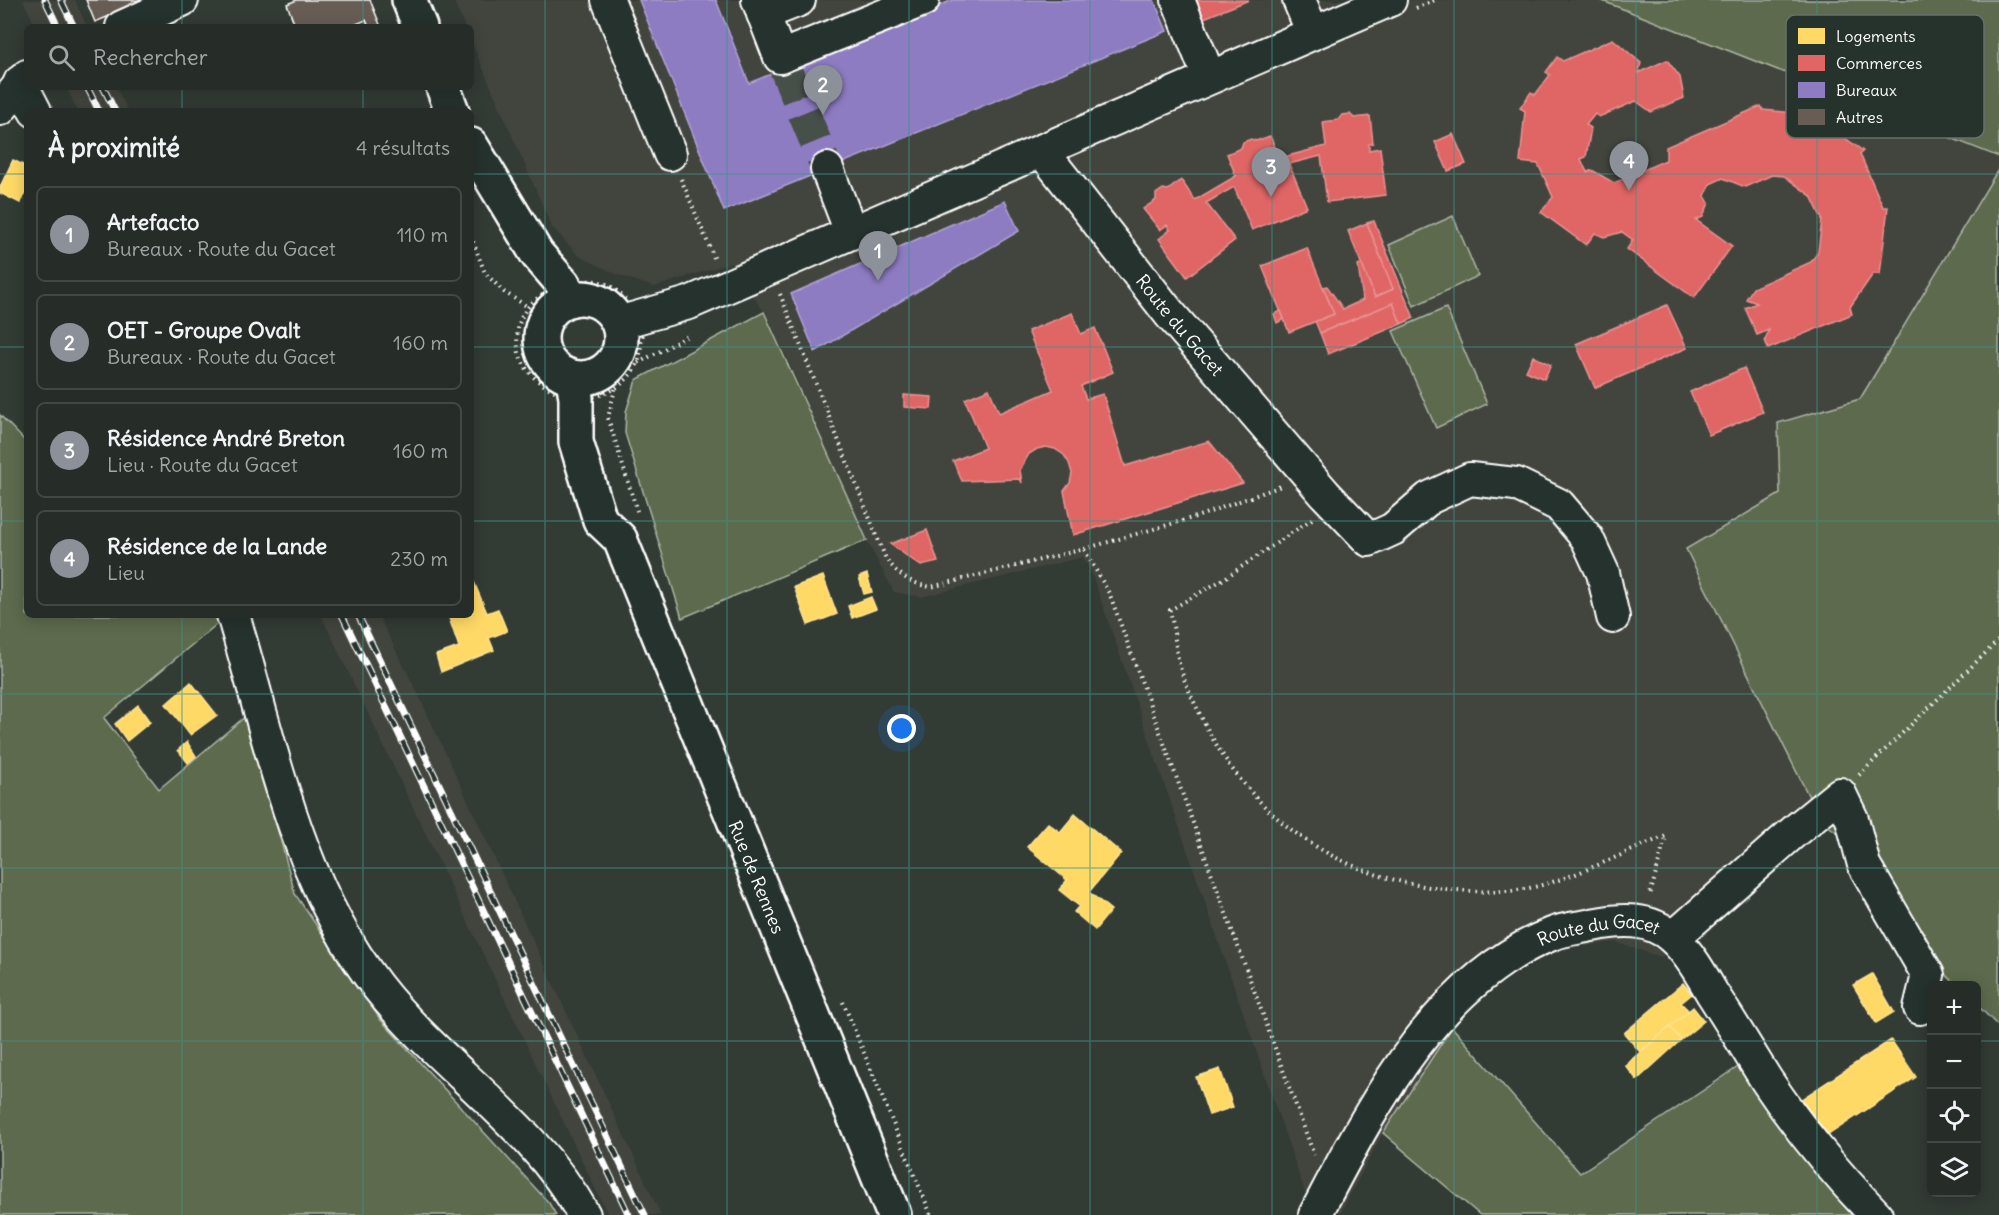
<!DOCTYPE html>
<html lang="fr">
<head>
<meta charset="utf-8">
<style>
  :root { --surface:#262c28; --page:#2e3430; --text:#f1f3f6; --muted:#a4a7a8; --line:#424845; --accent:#8c9099 }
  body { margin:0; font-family:Delius,sans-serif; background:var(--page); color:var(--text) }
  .controls { position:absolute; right:18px; bottom:18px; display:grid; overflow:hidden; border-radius:9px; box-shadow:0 3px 15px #0003 }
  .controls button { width:54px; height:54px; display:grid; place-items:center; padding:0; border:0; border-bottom:2px solid var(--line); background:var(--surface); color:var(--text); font:30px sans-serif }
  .you { position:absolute; left:902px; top:729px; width:21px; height:21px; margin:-15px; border:4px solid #fff; border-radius:50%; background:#1a73e8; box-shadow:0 0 0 9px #1a73e833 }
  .badge { display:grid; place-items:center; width:39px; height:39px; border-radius:50%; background:var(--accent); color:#fff; font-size:20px; font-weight:700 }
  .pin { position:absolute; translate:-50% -50px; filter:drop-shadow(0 2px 3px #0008) }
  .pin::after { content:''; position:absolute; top:32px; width:21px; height:18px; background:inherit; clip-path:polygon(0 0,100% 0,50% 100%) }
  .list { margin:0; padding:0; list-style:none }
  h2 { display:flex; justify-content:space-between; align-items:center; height:78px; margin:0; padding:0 24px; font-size:26px }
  h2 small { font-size:20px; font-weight:400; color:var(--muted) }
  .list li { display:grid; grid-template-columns:39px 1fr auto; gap:18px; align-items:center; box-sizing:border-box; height:96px; margin:0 12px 12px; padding:0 12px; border:2px solid var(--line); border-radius:9px }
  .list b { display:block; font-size:22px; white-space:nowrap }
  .list p { margin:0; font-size:20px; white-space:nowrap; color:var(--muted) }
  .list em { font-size:20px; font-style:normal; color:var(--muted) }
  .icon { flex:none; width:33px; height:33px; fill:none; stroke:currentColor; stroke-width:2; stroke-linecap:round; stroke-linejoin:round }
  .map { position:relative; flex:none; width:1999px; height:1215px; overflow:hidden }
  .search { position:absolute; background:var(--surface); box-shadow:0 3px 15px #0003; left:24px; top:24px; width:450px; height:66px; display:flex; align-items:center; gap:15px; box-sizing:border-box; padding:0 21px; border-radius:9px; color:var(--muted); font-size:22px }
  .panel { position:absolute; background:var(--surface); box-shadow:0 3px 15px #0003; left:24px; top:108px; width:450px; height:510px; border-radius:9px }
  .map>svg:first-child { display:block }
</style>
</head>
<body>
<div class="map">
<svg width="1999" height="1215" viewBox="0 0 1999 1215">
  <rect width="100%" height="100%" fill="#333b35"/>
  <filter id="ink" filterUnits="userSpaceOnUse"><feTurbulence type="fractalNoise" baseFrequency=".0167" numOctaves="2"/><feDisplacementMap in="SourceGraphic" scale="12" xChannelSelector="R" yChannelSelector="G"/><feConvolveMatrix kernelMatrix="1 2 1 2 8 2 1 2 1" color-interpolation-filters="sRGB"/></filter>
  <g filter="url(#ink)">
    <!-- built -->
    <g fill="#43453e">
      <polygon points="23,0 75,0 87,27 36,27"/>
      <polygon points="453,0 1600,0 1999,157 1999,168 1860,399 1778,423 1780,494 1686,549 1821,821 1661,957 1615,942 1563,949 1496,981 1452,1027 1383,1133 1341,1212 1305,1192 1092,574 1083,557 921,597 894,592 855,518 790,364 764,312 731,263 654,287 618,275 578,255 552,227 471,41 471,27 465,27"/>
      <polygon points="66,87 116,87 128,111 78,111"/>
      <polygon points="321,615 378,615 418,694 661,1215 608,1215"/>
    </g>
    <!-- green -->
    <g fill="#5d6b4d" stroke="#aeb5a6" stroke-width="1.5">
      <polygon points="1600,0 1999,0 1999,157"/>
      <polygon points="1999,168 1999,1027 1977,1005 1976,986 1957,985 1946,975 1883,864 1821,821 1686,549 1780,494 1778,423 1860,399"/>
      <polygon points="1453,216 1478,276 1414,306 1389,245"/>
      <polygon points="1446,308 1487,404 1436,428 1393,331"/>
      <polygon points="764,312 867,540 682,618 625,433 626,412 636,380"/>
      <polygon points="0,415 27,443 27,615 222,615 223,619 104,718 159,789 247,715 295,894 380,1019 549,1203 556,1215 0,1215"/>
      <polygon points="1452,1027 1580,1173 1741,1065 1776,1121 1852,1215 1480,1215 1383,1133"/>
    </g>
    <!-- homes -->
    <g fill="#ffd966" stroke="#ffe494" stroke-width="1.5">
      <polygon points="13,160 27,167 27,189 20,203 0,193 0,187"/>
      <polygon points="867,574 872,592 864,594 859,577"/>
      <polygon points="823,576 837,614 808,625 794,587"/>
      <polygon points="474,582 487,613 498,609 507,631 489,638 494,650 441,672 436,655 459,647 448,615 471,615 471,584"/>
      <polygon points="871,597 876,609 852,618 848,606"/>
      <polygon points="191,682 217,715 190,735 166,704"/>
      <polygon points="138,705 150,722 127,741 115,724"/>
      <polygon points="187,742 196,756 188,763 178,750"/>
      <polygon points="1075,814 1121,853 1089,892 1111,910 1095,930 1074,912 1079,906 1059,890 1067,880 1027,847 1048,823 1060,832"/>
      <polygon points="1872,974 1894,1012 1876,1023 1853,985"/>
      <polygon points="1683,983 1692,994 1681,1003 1689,1011 1640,1052 1624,1033"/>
      <polygon points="1693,1007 1704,1021 1681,1040 1670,1027"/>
      <polygon points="1670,1027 1681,1040 1637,1080 1625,1065"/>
      <polygon points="1891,1040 1916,1077 1822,1139 1797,1102"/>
      <polygon points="1220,1069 1233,1107 1209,1115 1196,1077"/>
    </g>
    <!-- shops -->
    <g fill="#e06666" stroke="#e99494" stroke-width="1.5">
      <polygon points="1197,0 1249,0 1204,18"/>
      <polygon points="1613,39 1641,63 1638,73 1667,60 1680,77 1684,98 1651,112 1636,101 1599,117 1595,114 1586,125 1591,128 1586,157 1581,159 1587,172 1592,170 1614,183 1666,160 1666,147 1761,106 1763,110 1806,114 1808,111 1863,151 1860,154 1883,207 1888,207 1880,274 1873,274 1850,307 1852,314 1768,349 1765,340 1769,330 1757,335 1745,308 1757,303 1746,299 1753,288 1811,262 1818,252 1822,219 1811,196 1784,176 1772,175 1745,187 1723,178 1710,184 1705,196 1709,203 1703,217 1696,220 1732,246 1694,298 1627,249 1633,240 1622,232 1604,237 1595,233 1586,245 1541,212 1553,197 1538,164 1520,162 1525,111 1520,108 1531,92 1535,95 1550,75 1546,72 1557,57 1563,61"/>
      <polygon points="1350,114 1354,118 1370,116 1373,143 1369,144 1369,150 1380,148 1386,195 1327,202 1321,156 1289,164 1307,207 1252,230 1234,187 1206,203 1235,240 1187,277 1159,239 1170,230 1167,225 1160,230 1143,209 1156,200 1156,194 1163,189 1168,190 1181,180 1195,200 1236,176 1227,154 1241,148 1243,142 1251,139 1256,141 1270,136 1280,158 1326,146 1323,122 1338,120 1342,115"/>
      <polygon points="1453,134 1466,164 1448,171 1435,142"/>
      <polygon points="1374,221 1414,318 1401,324 1393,303 1320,333 1315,321 1334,314 1323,287 1327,286 1343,309 1363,300 1358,266 1362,264 1375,297 1393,289 1367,223"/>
      <polygon points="1367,223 1393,289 1375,297 1348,231"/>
      <polygon points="1307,248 1334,314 1289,332 1262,266"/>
      <polygon points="1393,303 1401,324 1328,354 1320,333"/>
      <polygon points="1667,305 1687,348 1595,388 1576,344"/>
      <polygon points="1281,311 1284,319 1277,323 1274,314"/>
      <polygon points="1072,313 1081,334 1095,328 1113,372 1081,386 1086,399 1103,394 1125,466 1209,441 1243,483 1073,535 1064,491 1070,483 1072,473 1069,463 1064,455 1055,449 1046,447 1037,449 1029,454 1020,470 1022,483 1020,479 962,481 953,461 985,448 965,399 989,389 999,413 1053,390 1028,331"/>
      <polygon points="1533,356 1551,365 1544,379 1526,371"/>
      <polygon points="1744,368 1763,412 1709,435 1690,392"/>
      <polygon points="904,395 932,397 931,409 904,407"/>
      <polygon points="927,530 938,562 921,566 890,544"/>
    </g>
    <!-- offices -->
    <g fill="#8e7cc3" stroke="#b0a3d5" stroke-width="1.5">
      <polygon points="639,0 716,0 749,83 953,0 1154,0 1167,31 724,211"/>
      <polygon points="1005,201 1019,231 815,352 791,294"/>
    </g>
    <!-- building -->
    <g fill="#685d54" stroke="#fff" stroke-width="1.5">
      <polygon points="86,0 140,0 141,3 95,22"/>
      <polygon points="297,0 370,0 381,27 369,27 366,20 349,27 282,27 294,23 287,4"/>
    </g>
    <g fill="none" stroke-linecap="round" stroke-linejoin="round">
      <!-- minor-tunnel -->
      <polyline stroke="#474f49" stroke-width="32" stroke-dasharray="32 16" stroke-linecap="butt" points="785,68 827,169"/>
      <!-- minor casing -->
      <g stroke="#fff" stroke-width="36">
        <g id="minor">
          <polyline points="608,0 670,154"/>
          <polyline points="758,0 780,57 923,0"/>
          <polyline points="1178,0 1209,77"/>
          <polyline points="1299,0 1313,33"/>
          <polyline points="763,14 799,0"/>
          <polyline points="122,27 182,0"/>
          <polyline points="20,82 35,111"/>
          <polyline points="0,109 27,76"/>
          <path id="s1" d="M 1042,151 L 1169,313 L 1325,494 L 1369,540 L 1393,529 L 1429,498 L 1470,479 L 1516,484 L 1559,505 L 1587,538 L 1603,573 L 1613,617"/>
          <polyline points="827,169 851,232"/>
          <polyline points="618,323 689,303 1390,0"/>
          <path d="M 233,615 C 271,741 295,879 377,986 C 440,1067 534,1124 584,1215"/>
          <polyline points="1673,938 1797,829 1840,794 1852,819 1864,865 1928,975 1920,1008"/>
          <path id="s2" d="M 1315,1215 C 1371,1109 1434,981 1552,934 C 1564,929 1579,928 1592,925 C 1621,919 1650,917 1673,938 C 1689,953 1701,974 1712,993 C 1731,1022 1749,1052 1767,1081 C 1799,1129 1836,1174 1876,1215"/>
        </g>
      </g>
      <!-- major casing -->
      <g stroke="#fff" stroke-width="38">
        <g id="major">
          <polyline points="409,0 420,27"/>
          <polyline points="443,87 452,111"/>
          <polyline points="471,145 537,254 563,284 572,299"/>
          <circle cx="581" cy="338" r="40"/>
          <path id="s3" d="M 573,378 L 576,398 L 576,442 L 600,520 L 620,539 L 894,1215"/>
        </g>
      </g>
      <!-- path -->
      <g stroke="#fff" stroke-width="4" stroke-dasharray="1.5 4.5" stroke-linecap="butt">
        <polyline points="1416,8 1435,0"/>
        <polyline points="681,179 715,260"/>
        <polyline points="471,236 485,273 504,292 528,307"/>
        <path d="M 582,281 C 588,281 595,280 600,282 C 609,284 617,290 623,297 C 631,305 641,320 643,332 C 643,336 641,342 641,346 C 640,352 640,359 637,364 C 626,387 602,399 577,398 C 565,398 557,392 547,387 C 534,380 523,367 519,353 C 509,308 543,288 582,281 Z"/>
        <path d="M 780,294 L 886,559 C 900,576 909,583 931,587 L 1084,549 L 1110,595 L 1314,1155"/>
        <polyline points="638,363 690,335"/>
        <polyline points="615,389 608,418 638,514"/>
        <path d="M 1312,519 L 1222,580 L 1170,610 C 1174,627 1175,646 1179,663 C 1183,679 1191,696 1198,710 C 1247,817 1339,882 1457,890 C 1482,892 1510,893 1534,887 C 1580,876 1622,853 1666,836 L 1650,895"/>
        <polyline points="1084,549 1199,516 1281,486"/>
        <polyline points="1859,775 1999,640"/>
        <polyline points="843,1002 931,1215"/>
      </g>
      <!-- minor -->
      <use href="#minor" stroke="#26332d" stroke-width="32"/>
      <!-- major -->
      <use href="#major" stroke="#26332d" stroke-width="33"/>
      <!-- rail casing -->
      <g stroke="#fff" stroke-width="7">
        <g id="rail">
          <polyline points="45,0 58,27"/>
          <polyline points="61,0 74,27"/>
          <polyline points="87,87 99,111"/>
          <polyline points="103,87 115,111"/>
          <polyline points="342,615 629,1215"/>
          <polyline points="358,615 645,1215"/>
        </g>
      </g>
      <!-- rail -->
      <use href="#rail" stroke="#26332d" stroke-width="4.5" stroke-dasharray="14" stroke-linecap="butt"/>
    </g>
  </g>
  <!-- grid -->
  <path fill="none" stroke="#3f918b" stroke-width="1.5" stroke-opacity="0.55" d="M 182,0 L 182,27M 363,0 L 363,27M 545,0 L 545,1215M 727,0 L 727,1215M 909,0 L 909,1215M 1090,0 L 1090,1215M 1272,0 L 1272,1215M 1454,0 L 1454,1215M 1636,0 L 1636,1215M 1817,0 L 1817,1215M 182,87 L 182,111M 363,87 L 363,111M 0,174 L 27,174M 471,174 L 1999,174M 0,347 L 27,347M 471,347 L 1999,347M 0,521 L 27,521M 471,521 L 1999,521M 182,615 L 182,1215M 363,615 L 363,1215M 0,694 L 1999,694M 0,868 L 1999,868M 0,1041 L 1932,1041M 1976,1041 L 1999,1041"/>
  <g text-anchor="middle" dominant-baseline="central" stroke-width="6" stroke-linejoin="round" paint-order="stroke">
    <!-- street labels -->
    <g font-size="18" fill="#fff" stroke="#26332d">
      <text stroke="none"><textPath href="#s1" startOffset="222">Route du Gacet</textPath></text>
      <text stroke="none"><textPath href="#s3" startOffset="538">Rue de Rennes</textPath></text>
      <text stroke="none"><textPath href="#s2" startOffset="423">Route du Gacet</textPath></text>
    </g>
  </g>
  <!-- legend -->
  <rect x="1786" y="15" width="198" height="123" rx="9" fill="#26332d" stroke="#67706c" stroke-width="1.5"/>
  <rect x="1798" y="28" width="27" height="16" fill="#ffd966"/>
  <rect x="1798" y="55" width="27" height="16" fill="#e06666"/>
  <rect x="1798" y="82" width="27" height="16" fill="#8e7cc3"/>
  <rect x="1798" y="109" width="27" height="16" fill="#685d54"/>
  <g font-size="16" fill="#fff">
    <text x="1836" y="42">Logements</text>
    <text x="1836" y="69">Commerces</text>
    <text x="1836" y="96">Bureaux</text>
    <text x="1836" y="123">Autres</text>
  </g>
</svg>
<div class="controls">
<button>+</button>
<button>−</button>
<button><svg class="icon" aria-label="locate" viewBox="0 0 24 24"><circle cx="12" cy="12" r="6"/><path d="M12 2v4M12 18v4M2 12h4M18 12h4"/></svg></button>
<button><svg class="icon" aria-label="layers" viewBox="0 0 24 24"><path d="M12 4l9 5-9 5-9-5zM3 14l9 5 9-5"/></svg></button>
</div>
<div class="you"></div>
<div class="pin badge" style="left:878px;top:281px">1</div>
<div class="pin badge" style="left:823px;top:115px">2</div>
<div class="pin badge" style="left:1271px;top:197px">3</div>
<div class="pin badge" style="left:1629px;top:191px">4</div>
<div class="search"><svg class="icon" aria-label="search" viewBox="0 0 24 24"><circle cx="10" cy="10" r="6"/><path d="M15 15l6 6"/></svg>Rechercher</div>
<section class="panel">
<h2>À proximité<small>4 résultats</small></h2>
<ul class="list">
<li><span class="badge">1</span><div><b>Artefacto</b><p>Bureaux · Route du Gacet</p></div><em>110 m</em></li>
<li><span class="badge">2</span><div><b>OET - Groupe Ovalt</b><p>Bureaux · Route du Gacet</p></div><em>160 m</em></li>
<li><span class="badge">3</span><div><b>Résidence André Breton</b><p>Lieu · Route du Gacet</p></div><em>160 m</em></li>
<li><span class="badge">4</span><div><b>Résidence de la Lande</b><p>Lieu</p></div><em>230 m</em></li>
</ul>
</section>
</div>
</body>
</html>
